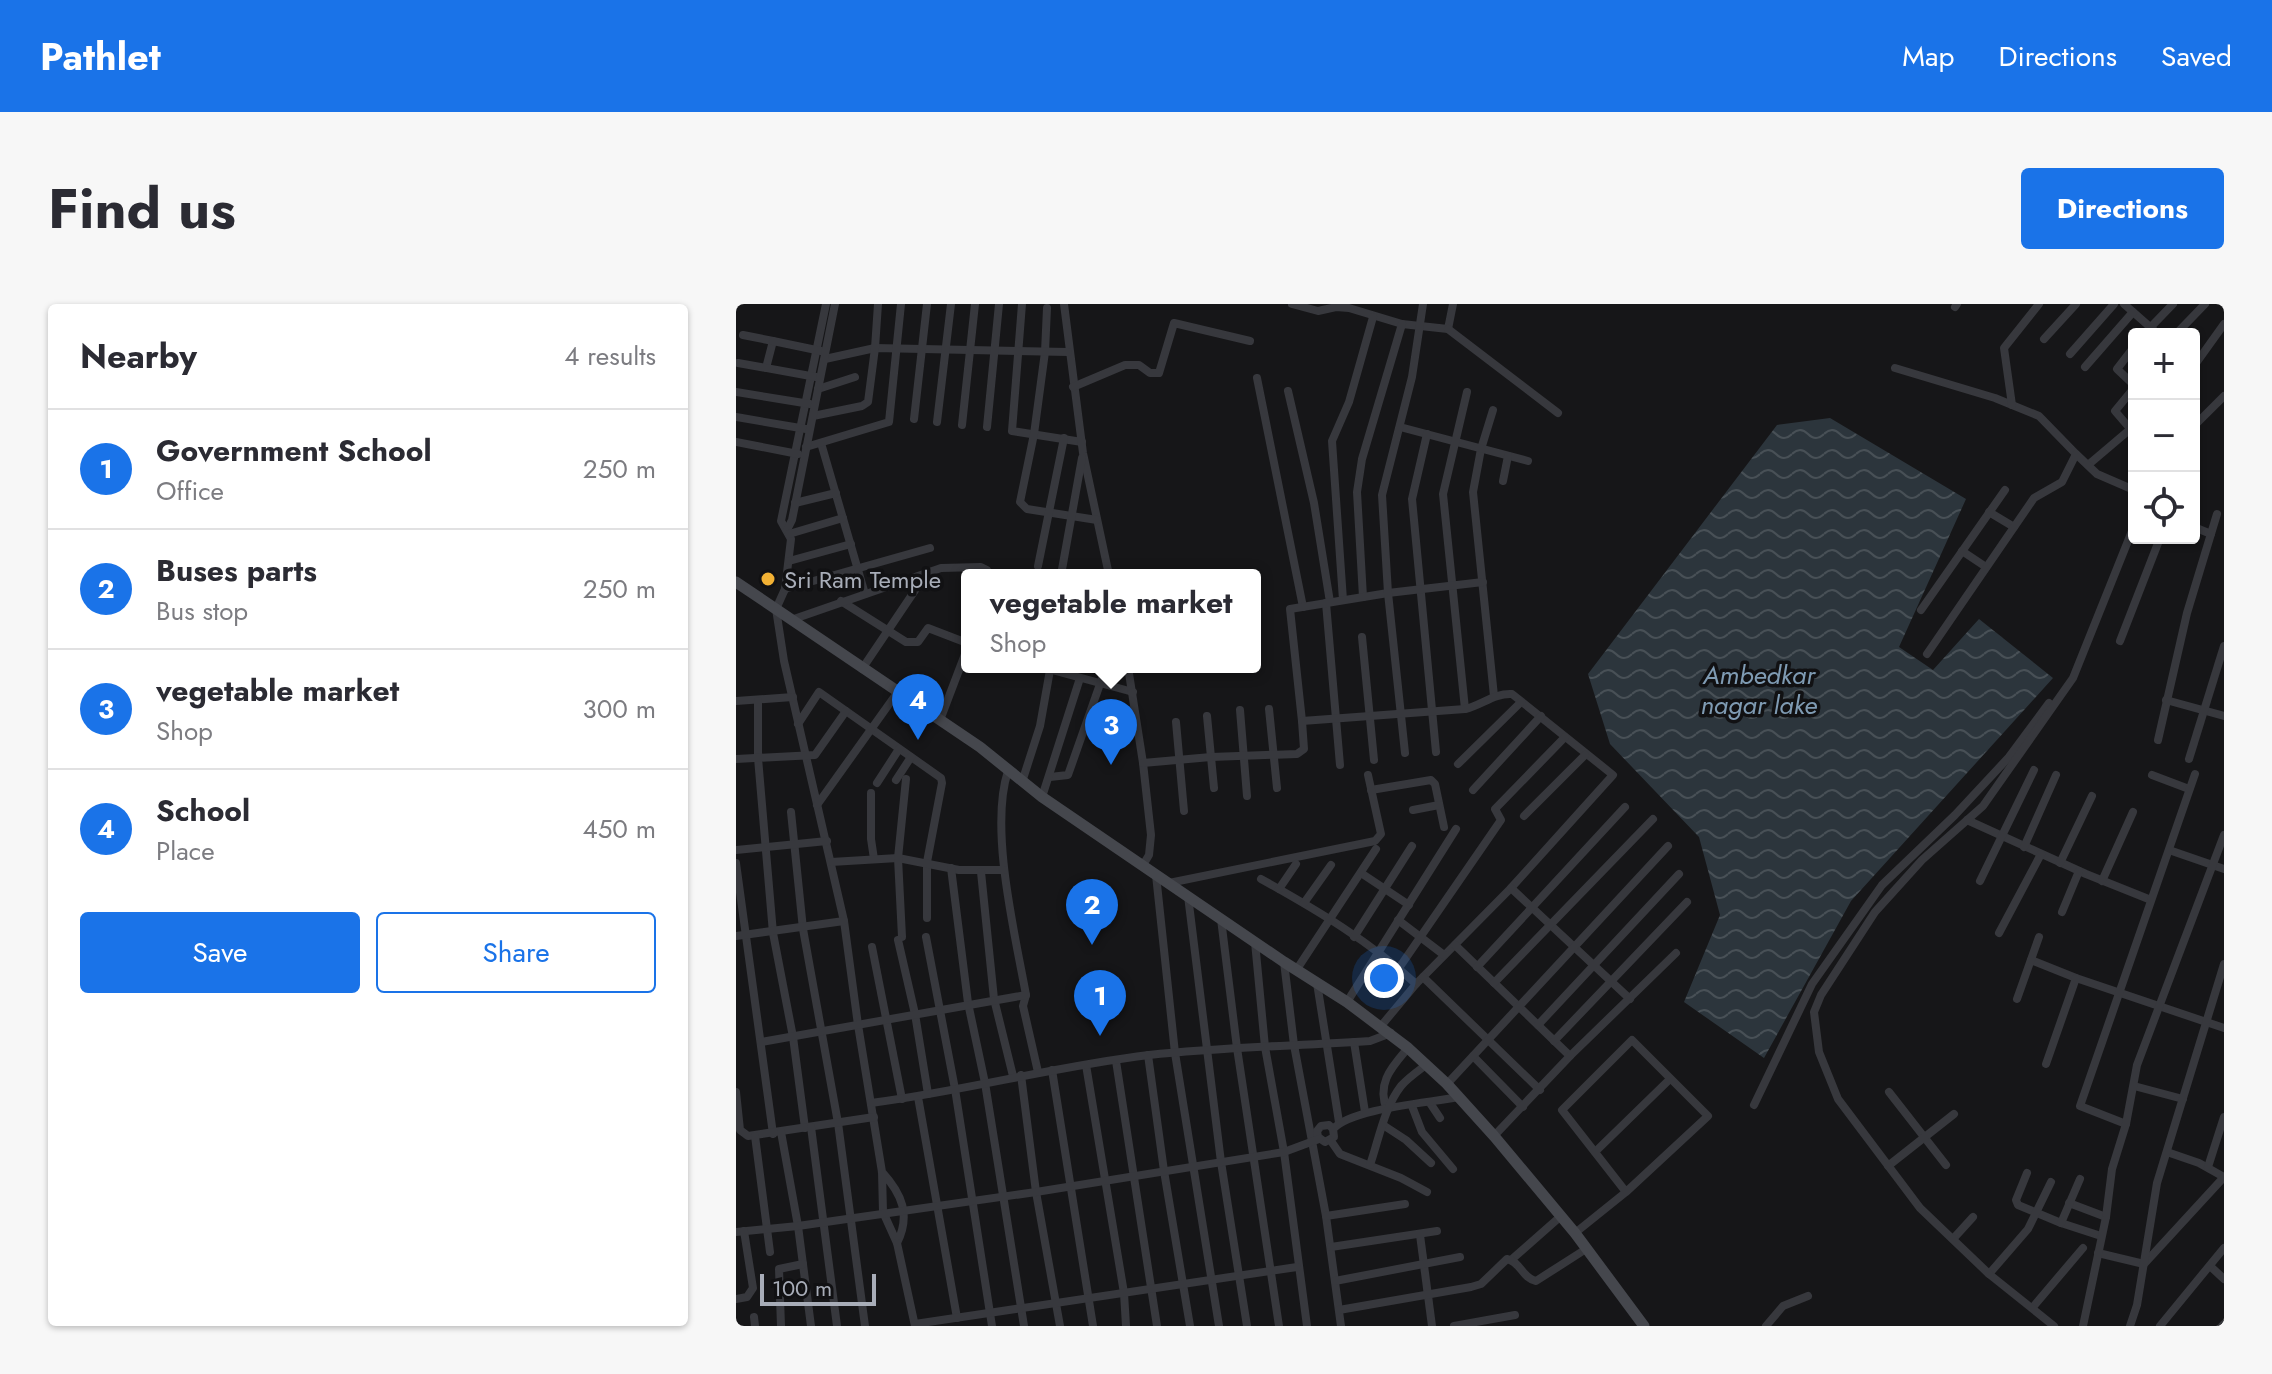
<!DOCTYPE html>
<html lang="en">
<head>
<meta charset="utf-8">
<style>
  :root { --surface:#fff; --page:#f7f7f7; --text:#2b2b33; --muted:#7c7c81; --line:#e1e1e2; --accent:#1a73e8 }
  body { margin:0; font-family:Jost,sans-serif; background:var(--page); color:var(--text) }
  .controls { position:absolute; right:24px; top:24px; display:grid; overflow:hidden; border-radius:8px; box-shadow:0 2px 6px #0004 }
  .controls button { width:72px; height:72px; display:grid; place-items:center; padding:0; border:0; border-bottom:2px solid var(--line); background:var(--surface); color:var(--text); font:40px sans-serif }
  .scale { position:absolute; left:24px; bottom:20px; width:116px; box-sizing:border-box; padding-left:8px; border:4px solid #a8adb8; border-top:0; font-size:22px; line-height:28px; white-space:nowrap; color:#a8adb8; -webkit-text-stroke:6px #111113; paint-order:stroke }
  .you { position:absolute; left:648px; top:674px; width:28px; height:28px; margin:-20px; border:6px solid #fff; border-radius:50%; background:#1a73e8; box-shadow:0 0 0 12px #1a73e833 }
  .badge { display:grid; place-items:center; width:52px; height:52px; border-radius:50%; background:var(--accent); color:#fff; font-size:26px; font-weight:700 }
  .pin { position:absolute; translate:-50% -66px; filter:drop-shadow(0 2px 4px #0008) }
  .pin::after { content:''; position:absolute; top:42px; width:28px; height:24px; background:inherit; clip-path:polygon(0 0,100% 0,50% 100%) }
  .popup { position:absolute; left:225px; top:265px; width:300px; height:104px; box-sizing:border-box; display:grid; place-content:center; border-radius:8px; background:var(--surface); filter:drop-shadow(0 2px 6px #0005); font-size:26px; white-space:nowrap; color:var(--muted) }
  .popup b { font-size:30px; color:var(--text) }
  .popup::after { content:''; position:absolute; left:50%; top:100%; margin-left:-16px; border:16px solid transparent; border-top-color:var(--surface) }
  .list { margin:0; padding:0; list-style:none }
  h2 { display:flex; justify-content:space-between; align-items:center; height:104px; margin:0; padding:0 32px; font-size:34px }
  h2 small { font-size:26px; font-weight:400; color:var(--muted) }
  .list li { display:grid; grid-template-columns:52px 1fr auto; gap:24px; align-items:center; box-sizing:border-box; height:120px; padding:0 32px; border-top:2px solid var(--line) }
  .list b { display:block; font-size:30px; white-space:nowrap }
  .list p { margin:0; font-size:26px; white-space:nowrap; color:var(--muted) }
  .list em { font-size:26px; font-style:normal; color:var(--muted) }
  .actions { display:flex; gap:16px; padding:24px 32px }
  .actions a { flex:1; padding:18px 0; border:2px solid var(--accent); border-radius:8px; text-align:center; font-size:28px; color:var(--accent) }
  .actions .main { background:var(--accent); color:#fff }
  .icon { flex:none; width:44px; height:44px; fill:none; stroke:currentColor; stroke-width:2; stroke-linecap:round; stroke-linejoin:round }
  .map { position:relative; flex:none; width:1488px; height:1022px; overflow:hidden; border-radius:8px }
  header { display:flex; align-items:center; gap:48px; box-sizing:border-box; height:112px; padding:0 40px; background:var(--accent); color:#fff }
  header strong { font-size:38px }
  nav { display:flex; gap:44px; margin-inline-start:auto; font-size:28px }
  .intro { display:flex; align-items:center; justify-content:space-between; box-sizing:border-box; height:192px; padding:0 48px }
  h1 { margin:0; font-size:56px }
  .button { padding:20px 36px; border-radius:8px; background:var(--accent); color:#fff; font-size:28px; font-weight:700 }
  main { display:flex; gap:48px; padding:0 48px }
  aside { flex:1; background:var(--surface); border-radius:8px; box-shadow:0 2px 6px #0004 }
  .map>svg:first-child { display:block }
</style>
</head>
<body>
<header>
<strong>Pathlet</strong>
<nav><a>Map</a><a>Directions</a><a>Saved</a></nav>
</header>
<div class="intro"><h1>Find us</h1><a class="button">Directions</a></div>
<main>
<aside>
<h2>Nearby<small>4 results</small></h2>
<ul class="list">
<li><span class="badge">1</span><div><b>Government School</b><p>Office</p></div><em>250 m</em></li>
<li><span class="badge">2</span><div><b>Buses parts</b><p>Bus stop</p></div><em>250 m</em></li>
<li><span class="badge">3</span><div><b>vegetable market</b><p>Shop</p></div><em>300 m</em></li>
<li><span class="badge">4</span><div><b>School</b><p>Place</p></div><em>450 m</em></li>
</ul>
<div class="actions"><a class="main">Save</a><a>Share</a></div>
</aside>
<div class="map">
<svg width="1488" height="1022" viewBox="0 0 1488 1022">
  <defs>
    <pattern id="water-waves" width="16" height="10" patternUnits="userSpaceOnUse" patternTransform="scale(2)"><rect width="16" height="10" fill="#2c353c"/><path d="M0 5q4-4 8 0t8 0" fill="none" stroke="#485056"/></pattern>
  </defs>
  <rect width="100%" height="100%" fill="#161618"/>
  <!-- water -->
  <polygon fill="url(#water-waves)" points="1094,114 1230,195 1163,343 1197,366 1243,315 1317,374 1115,597 1028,754 948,698 984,611 963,533 874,440 852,370 1041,121"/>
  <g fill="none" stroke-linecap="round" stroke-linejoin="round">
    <!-- street -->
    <g stroke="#37383d" stroke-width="8">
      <path d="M 90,0 L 45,217 L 55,235 L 49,285 L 40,305 L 48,357 L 108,617 L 122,721 L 146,868 L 147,908 L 161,939 C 175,911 166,890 146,868"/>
      <polyline points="286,0 276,127 346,138"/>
      <polyline points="328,0 347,149 373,271"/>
      <polyline points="556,0 582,7 600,3 613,4 666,20 712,25 717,0"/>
      <polyline points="1388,0 1422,30"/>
      <polyline points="1219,3 1221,0"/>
      <polyline points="311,4 309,48 298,130 284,198 291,205 361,216"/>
      <polyline points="712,25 822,109"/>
      <polyline points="1408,30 1437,0"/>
      <polyline points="1440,30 1469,0"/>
      <polyline points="7,31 37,37 30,64"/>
      <polyline points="1308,35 1340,0"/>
      <polyline points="37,37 85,47"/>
      <polyline points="1398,43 1381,65 1398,81"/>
      <polyline points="1334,50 1378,0"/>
      <polyline points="89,55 139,44 332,48"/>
      <polyline points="2,59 80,73"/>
      <polyline points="1458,62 1488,20"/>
      <polyline points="1349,63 1397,8"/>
      <polyline points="1159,64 1259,94 1303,112 1340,150"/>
      <polyline points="521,74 567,303"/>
      <polyline points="337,83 389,61 403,61 414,69 423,69 438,19 514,37"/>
      <polyline points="82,85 119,73"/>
      <polyline points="552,87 578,199 594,298"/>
      <polyline points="0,88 74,100"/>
      <polyline points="1276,101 1268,44 1303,0"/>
      <polyline points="757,106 745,145 737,188 758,392"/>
      <polyline points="77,112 126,102 132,98 139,44 142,0"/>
      <polyline points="0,113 70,125"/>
      <polyline points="178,115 191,0"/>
      <polyline points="201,118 215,0"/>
      <polyline points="226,121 239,0"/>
      <polyline points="1458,122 1488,92"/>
      <polyline points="251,123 263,0"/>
      <polyline points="664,123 792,157"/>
      <polyline points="1397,128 1379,107 1398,84"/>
      <polyline points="691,130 676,195 700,448"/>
      <polyline points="0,138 62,150"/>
      <polyline points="85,139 129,290"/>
      <polyline points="70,143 153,118 165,0"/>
      <polyline points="1352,161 1398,122"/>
      <polyline points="767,177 772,152"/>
      <polyline points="59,199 100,189"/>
      <polyline points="1253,208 1278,223"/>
      <polyline points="1458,223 1475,230"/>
      <polyline points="51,226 56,216 99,0"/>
      <polyline points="53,230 107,214"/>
      <polyline points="1226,247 1250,263"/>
      <polyline points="53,257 115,240"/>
      <polyline points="302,262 328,134"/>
      <polyline points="325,271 346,154"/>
      <polyline points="49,285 194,244"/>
      <polyline points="627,293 621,188 626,155 666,20"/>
      <polyline points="607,296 596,137 613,98 637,13"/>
      <polyline points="105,297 170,338 182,338 192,324 231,339"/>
      <polyline points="590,299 604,461"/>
      <polyline points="1185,306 1269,186"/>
      <polyline points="55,316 205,264 245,263 251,266 253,271"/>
      <polyline points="626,333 638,456"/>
      <polyline points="1384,337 1424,234"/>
      <polyline points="1191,350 1298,194 1326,178 1340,150 1361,170 1398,186"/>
      <polyline points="305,363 397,388"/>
      <polyline points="392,363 407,459 415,531 413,551 407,561"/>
      <polyline points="126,365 190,270"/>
      <polyline points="1430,396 1488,412"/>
      <polyline points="0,397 57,393"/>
      <polyline points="22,397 22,454 37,629 57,733 69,824"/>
      <polyline points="533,405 541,484"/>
      <polyline points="729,405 707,190 731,88"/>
      <polyline points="504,406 511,492"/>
      <polyline points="471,412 478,484"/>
      <polyline points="204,416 231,345"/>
      <polyline points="566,417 554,305 652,289 747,278"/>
      <polyline points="440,418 448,507"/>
      <polyline points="62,420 83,388 205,474 206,479 191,558 191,614"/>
      <polyline points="1422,436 1451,309 1481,210"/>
      <polyline points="669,449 652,289 646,191 676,73 687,0"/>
      <polyline points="0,455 79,451 110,407"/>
      <polyline points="1453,455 1488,342"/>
      <path d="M 407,459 L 475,453 L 561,450 L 568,445 L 566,417 L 729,405 C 746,401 758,389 776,390 L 877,471 L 775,584 L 680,680 L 645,722"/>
      <polyline points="722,460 785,398"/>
      <path d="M 272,467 C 253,524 279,630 290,691 L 287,702 L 302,768"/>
      <polyline points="1416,471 1453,485"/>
      <polyline points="314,473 332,471 370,363"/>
      <polyline points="160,476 175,453"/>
      <polyline points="286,478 304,422 314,366"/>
      <polyline points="141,479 163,445"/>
      <polyline points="635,486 695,476 699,480 708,523"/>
      <polyline points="737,486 805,412"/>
      <polyline points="135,489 135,535 138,555"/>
      <polyline points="306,493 344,374"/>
      <polyline points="81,501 161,389"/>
      <polyline points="677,506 703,501"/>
      <polyline points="55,508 67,625 102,819 129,1022"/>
      <polyline points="788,512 849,451"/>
      <polyline points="1231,516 1350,570 1415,596"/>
      <polyline points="1288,543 1320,471"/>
      <polyline points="0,546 91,537"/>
      <polyline points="1433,546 1488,565"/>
      <polyline points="95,558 162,554 223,566 268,566"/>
      <polyline points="0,559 37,830"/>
      <polyline points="1324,559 1356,492"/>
      <polyline points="215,564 232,699 249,779 288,1022"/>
      <polyline points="245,568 258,695 277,772"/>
      <polyline points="625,569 673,601"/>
      <polyline points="420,571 439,749 483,1022"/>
      <path d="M 525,575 C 579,605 635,638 680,680"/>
      <polyline points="1244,577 1298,466"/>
      <polyline points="1366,577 1397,508"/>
      <polyline points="433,579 639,537 645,530 632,471"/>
      <polyline points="775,584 894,695"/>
      <polyline points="543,585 560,560"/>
      <polyline points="452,592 485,858 511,1022"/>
      <polyline points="568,599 595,561"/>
      <polyline points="1326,608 1343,567"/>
      <polyline points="485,615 501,744 543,1022"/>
      <polyline points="662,616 708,651"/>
      <polyline points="1263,629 1305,550"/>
      <polyline points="0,632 108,617"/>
      <polyline points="166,633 162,554 170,475"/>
      <polyline points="190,633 219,785 256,1022"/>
      <polyline points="618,633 676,542"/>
      <polyline points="162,636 179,710 192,790"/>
      <polyline points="519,638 529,743 548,848 571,1022"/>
      <polyline points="719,641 834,752"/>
      <polyline points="136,643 166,795"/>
      <polyline points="1295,656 1340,674 1488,724"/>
      <polyline points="548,658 558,741 590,912 605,1022"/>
      <polyline points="741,663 889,503"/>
      <polyline points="663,664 765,516 759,505 829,433"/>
      <polyline points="561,665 640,545"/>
      <polyline points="687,673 804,786"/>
      <polyline points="581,679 603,818"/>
      <polyline points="758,679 917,515"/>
      <polyline points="1281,695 1303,633"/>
      <polyline points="611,698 720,525"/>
      <polyline points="802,721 943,570"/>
      <polyline points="818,737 951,598"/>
      <polyline points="25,738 290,691"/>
      <polyline points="618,738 629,808"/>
      <polyline points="412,751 428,867 454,1022"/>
      <polyline points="737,752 787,803"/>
      <polyline points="380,757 421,1022"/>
      <polyline points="1310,760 1340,674"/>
      <polyline points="350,761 388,989 390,1022"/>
      <polyline points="316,766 357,1022"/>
      <polyline points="285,771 300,888 324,1022"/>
      <polyline points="711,780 932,542"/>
      <polyline points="1398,782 1447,795"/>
      <polyline points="0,788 4,826 12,832 138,813"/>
      <polyline points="1153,788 1210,861"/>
      <polyline points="182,793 221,1014"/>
      <path d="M 135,799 C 229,787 320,762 413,751 C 487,743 560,742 634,737 L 655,729"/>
      <polyline points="694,799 704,814"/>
      <polyline points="1018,801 1076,680 1146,581 1219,511 1273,453 1313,399"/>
      <polyline points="676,802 686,828 717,865"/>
      <path d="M 651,806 C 640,779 656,763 672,744"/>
      <polyline points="1390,820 1344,802 1459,470"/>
      <polyline points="647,821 670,836 695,859"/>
      <polyline points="75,823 101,1022"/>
      <path d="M 597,825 L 593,821 L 585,822 L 581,827 L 582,833 L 589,838 L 598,833 L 597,825 C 616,804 693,799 723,793"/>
      <polyline points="45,828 62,922 75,1022"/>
      <polyline points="19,832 34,948"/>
      <polyline points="758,832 834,752 940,649"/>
      <polyline points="595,837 604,850 665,874 691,888"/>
      <polyline points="859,848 934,775"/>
      <polyline points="1431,848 1463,859 1488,873"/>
      <path d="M 634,861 C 643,835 648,804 665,782 C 672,774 682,767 690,761"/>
      <polyline points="1152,862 1218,810"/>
      <polyline points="1472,863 1488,813"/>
      <polyline points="1291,869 1280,896 1282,901 1325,919 1365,932"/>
      <polyline points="1333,899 1370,913"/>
      <polyline points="590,912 669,900"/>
      <polyline points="1325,919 1344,875"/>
      <polyline points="0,928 62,922 300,888 548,848 583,835"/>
      <polyline points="839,929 890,888 972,812 896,736 826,806 890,888"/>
      <polyline points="684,931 696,1022"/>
      <polyline points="1217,935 1237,913"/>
      <polyline points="161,939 179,1022"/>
      <polyline points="595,943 701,927"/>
      <polyline points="1362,949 1408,960 1488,873"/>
      <polyline points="775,956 825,912"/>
      <polyline points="1474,962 1488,975"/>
      <polyline points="1253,970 1292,925 1315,878"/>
      <polyline points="599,977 724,953"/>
      <polyline points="0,995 11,993 17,984 8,927"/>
      <polyline points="1297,1003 1347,944"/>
      <path d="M 603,1006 L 735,983 L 745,980 L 771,955 C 785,958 786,974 800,977 L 850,945"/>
      <polyline points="18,1013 19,1022"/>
      <polyline points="179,1020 561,963"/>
      <polyline points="45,1022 43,965 67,960"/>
      <polyline points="718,1022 779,1011"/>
      <polyline points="1030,1022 1047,1002 1072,992"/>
      <polyline points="1318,1022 1253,970 1184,904 1102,795 1083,748 1078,708 1085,691 1139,608 1186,556 1247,502 1337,374 1398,222"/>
      <polyline points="1347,1022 1370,913 1376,865 1390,820 1401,761 1488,531"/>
      <polyline points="1394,1022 1401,1001 1421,879 1488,660"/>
      <polyline points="1424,1022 1488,944"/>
      <polyline points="1486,1022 1488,1020"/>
    </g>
    <!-- secondary -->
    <polyline stroke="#45474d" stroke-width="11" points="0,278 244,443 306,493 548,658 611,698 672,744 711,780 758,832 839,929 908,1022"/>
  </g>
  <!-- markers -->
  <circle fill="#f2b134" stroke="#111113" stroke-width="3" cx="32" cy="275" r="8"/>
  <g text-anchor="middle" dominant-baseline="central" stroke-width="7" stroke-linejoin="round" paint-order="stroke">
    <!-- poi labels -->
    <g font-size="24" fill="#a8adb8" stroke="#111113" text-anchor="start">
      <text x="48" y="275">Sri Ram Temple</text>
    </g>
    <!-- water labels -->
    <g font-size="26" font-style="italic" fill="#7f9bb3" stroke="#111113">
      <text x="1023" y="371">Ambedkar<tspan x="1023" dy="30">nagar lake</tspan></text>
    </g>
  </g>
</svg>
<div class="controls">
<button>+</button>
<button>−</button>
<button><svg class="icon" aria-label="locate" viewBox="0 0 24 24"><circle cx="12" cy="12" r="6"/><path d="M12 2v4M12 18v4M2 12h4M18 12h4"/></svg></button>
</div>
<div class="scale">100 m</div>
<div class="you"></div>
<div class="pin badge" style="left:364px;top:732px">1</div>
<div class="pin badge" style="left:356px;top:641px">2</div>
<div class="pin badge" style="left:375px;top:461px">3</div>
<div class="popup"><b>vegetable market</b>Shop</div>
<div class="pin badge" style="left:182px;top:436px">4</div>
</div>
</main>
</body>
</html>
